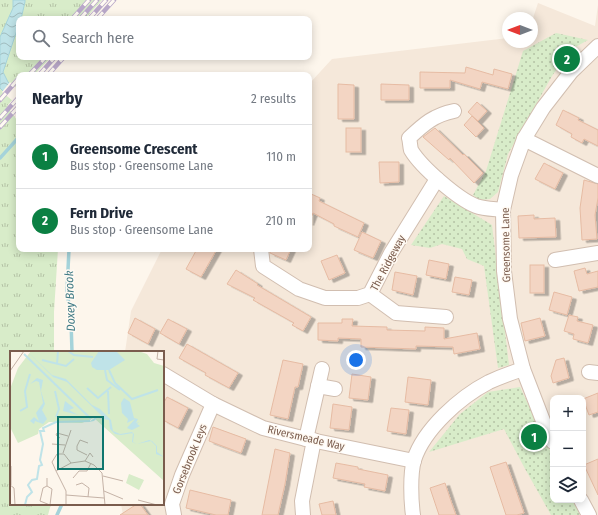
<!DOCTYPE html>
<html lang="en">
<head>
<meta charset="utf-8">
<style>
  :root { --surface:#fff; --page:#f2f2f3; --text:#1f2937; --muted:#747a83; --line:#e0e1e3; --accent:#0b8043 }
  body { margin:0; font-family:"Fira Sans Condensed",sans-serif; background:var(--page); color:var(--text) }
  .controls { position:absolute; right:12px; bottom:12px; display:grid; overflow:hidden; border-radius:8px; box-shadow:0 2px 10px #0003 }
  .controls button { width:36px; height:36px; display:grid; place-items:center; padding:0; border:0; border-bottom:1px solid var(--line); background:var(--surface); color:var(--text); font:20px sans-serif }
  .compass { position:absolute; left:502px; top:12px; width:36px; height:36px; border-radius:50%; background:var(--surface); box-shadow:0 2px 10px #0003; rotate:270deg }
  .you { position:absolute; left:356px; top:360px; width:14px; height:14px; margin:-10px; border:3px solid #fff; border-radius:50%; background:#1a73e8; box-shadow:0 0 0 6px #1a73e833 }
  .badge { display:grid; place-items:center; width:26px; height:26px; border-radius:50%; background:var(--accent); color:#fff; font-size:13px; font-weight:700 }
  .pin { position:absolute; translate:-50% -50%; border:2px solid #fff; box-shadow:0 1px 4px #0006 }
  .list { margin:0; padding:0; list-style:none }
  h2 { display:flex; justify-content:space-between; align-items:center; height:52px; margin:0; padding:0 16px; font-size:17px }
  h2 small { font-size:13px; font-weight:400; color:var(--muted) }
  .list li { display:grid; grid-template-columns:26px 1fr auto; gap:12px; align-items:center; box-sizing:border-box; height:64px; padding:0 16px; border-top:1px solid var(--line) }
  .list b { display:block; font-size:15px; white-space:nowrap }
  .list p { margin:0; font-size:13px; white-space:nowrap; color:var(--muted) }
  .list em { font-size:13px; font-style:normal; color:var(--muted) }
  .icon { flex:none; width:22px; height:22px; fill:none; stroke:currentColor; stroke-width:2; stroke-linecap:round; stroke-linejoin:round }
  .map { position:relative; flex:none; width:598px; height:515px; overflow:hidden }
  .search { position:absolute; background:var(--surface); box-shadow:0 2px 10px #0003; left:16px; top:16px; width:296px; height:44px; display:flex; align-items:center; gap:10px; box-sizing:border-box; padding:0 14px; border-radius:8px; color:var(--muted); font-size:15px }
  .panel { position:absolute; background:var(--surface); box-shadow:0 2px 10px #0003; left:16px; top:72px; width:296px; height:180px; border-radius:8px }
  .map>svg:first-child { display:block }
</style>
</head>
<body>
<div class="map">
<svg width="598" height="515" viewBox="0 0 598 515">
  <defs>
    <pattern id="grass-dots" width="8" height="8" patternUnits="userSpaceOnUse"><rect width="8" height="8" fill="#d8ecc9"/><path d="M2 2h.1M6 6h.1" fill="none" stroke="#b4c2a5" stroke-width="1.8" stroke-linecap="round"/></pattern>
    <pattern id="park-tufts" width="24" height="20" patternUnits="userSpaceOnUse"><rect width="24" height="20" fill="#d8ecc9"/><path d="M3 7l-1-3M5 7V3M7 7l1-3M15 17l-1-3M17 17v-4M19 17l1-3" fill="none" stroke="#b4c2a5"/></pattern>
    <pattern id="water-waves" width="16" height="10" patternUnits="userSpaceOnUse"><rect width="16" height="10" fill="#bfe3e8"/><path d="M0 5q4-4 8 0t8 0" fill="none" stroke="#a0bbbe"/></pattern>
    <filter id="shadow"><feDropShadow dx="4.5" dy="2.5" stdDeviation="0" flood-color="#0004"/></filter>
  </defs>
  <rect width="100%" height="100%" fill="#fdf6ec"/>
  <!-- residential -->
  <path fill="#f5e8da" fill-rule="evenodd" d="M 538,3 L 595,26 L 598,5 L 598,515 L 123,515 L 121,504 L 163,504 L 163,352 L 125,352 L 131,311 L 162,249 L 309,249 L 309,84 L 332,59 L 508,38 L 508,42 L 532,42 L 532,21 ZM 553,398 L 583,398 L 583,500 L 553,500 Z"/>
  <!-- grass -->
  <g fill="url(#grass-dots)">
    <polygon points="556,33 588,40 570,50 552,76 508,154 498,192 490,199 479,200 473,195 486,171 523,51"/>
    <polygon points="444,196 492,225 509,365 498,368 484,266 467,259 462,249 442,244 430,248 411,245"/>
    <polygon points="520,387 553,457 553,500 573,500 580,515 551,515 524,467 504,429 429,452 460,414 488,392"/>
  </g>
  <!-- park -->
  <polygon fill="url(#park-tufts)" points="0,0 102,0 85,19 19,19 19,57 51,57 34,75 19,75 19,92 7,106 19,123 19,249 58,249 54,312 54,352 11,352 11,504 51,504 48,515 0,515"/>
  <!-- water -->
  <polygon fill="url(#water-waves)" stroke="#a5d3da" points="13,0 25,0 25,2 21,19 19,19 19,24 3,72 8,82 19,92 3,91 0,88 0,37 13,8"/>
  <!-- pier -->
  <polygon fill="#fdf6ec" points="10,82 19,90 19,106 2,92"/>
  <g fill="none" stroke-linecap="round" stroke-linejoin="round">
    <!-- stream -->
    <g stroke="#a5d3da" stroke-width="3.5">
      <polyline points="0,158 19,137"/>
      <polyline points="69,249 67,290 71,321 72,352"/>
      <polyline points="57,515 62,504"/>
    </g>
  </g>
  <!-- building -->
  <g fill="#f3d5c3" stroke="#e6bba3" filter="url(#shadow)">
    <polygon points="466,67 493,75 494,69 512,74 508,89 482,82 480,89 450,80 450,88 420,88 420,72 465,73"/>
    <polygon points="338,84 354,85 354,119 338,119"/>
    <polygon points="381,84 409,85 409,100 381,100"/>
    <polygon points="477,102 487,111 478,121 468,112"/>
    <polygon points="563,110 579,118 578,120 598,130 598,146 584,139 582,143 571,137 572,134 556,125"/>
    <polygon points="472,116 484,128 476,137 464,125"/>
    <rect x="346" y="128" width="15" height="24"/>
    <polygon points="435,128 463,155 464,154 483,173 474,183 450,158 449,160 423,137"/>
    <polygon points="379,162 399,162 399,182 380,183"/>
    <polygon points="544,163 563,173 555,189 535,179"/>
    <polygon points="584,180 598,184 598,198 595,215 597,239 582,240 580,208"/>
    <polygon points="309,193 320,198 319,201 364,223 358,237 334,226 334,224 313,213 309,223"/>
    <polygon points="534,215 534,219 555,218 556,237 519,238 518,216"/>
    <polygon points="362,232 381,241 373,258 354,250"/>
    <polygon points="197,249 217,249 201,277 186,269"/>
    <polygon points="270,249 291,249 286,260 270,253"/>
    <polygon points="337,255 345,273 329,280 321,261"/>
    <polygon points="429,260 449,264 446,279 426,275"/>
    <rect x="530" y="265" width="14" height="28"/>
    <polygon points="585,268 587,274 598,271 598,287 579,291 574,271"/>
    <polygon points="236,270 258,284 257,285 311,317 303,331 292,325 294,323 253,300 255,298 227,284"/>
    <polygon points="395,272 417,276 413,295 392,290"/>
    <polygon points="455,277 472,280 469,295 452,292"/>
    <polygon points="554,292 572,297 567,315 549,310"/>
    <polygon points="569,315 578,317 577,321 593,325 588,343 573,339 574,334 564,331"/>
    <polygon points="135,318 155,329 148,344 128,333"/>
    <polygon points="540,318 545,336 525,341 521,323"/>
    <polygon points="168,319 187,329 179,344 160,333"/>
    <polygon points="342,319 353,319 352,326 387,327 387,330 425,331 425,327 444,328 444,339 477,333 480,349 454,354 453,347 416,346 416,349 361,347 361,339 338,338 338,341 318,340 318,323 342,323"/>
    <polygon points="187,344 238,373 229,388 205,375 206,373 179,358"/>
    <polygon points="564,358 569,378 553,383 551,376 556,360"/>
    <polygon points="283,360 303,364 298,387 295,387 288,419 270,415"/>
    <polygon points="352,374 371,377 368,400 349,398"/>
    <polygon points="408,377 431,380 428,405 405,402"/>
    <polygon points="598,393 598,412 589,415 583,399"/>
    <polygon points="167,397 188,408 178,428 163,420 163,404"/>
    <polygon points="333,404 352,407 349,430 330,428"/>
    <polygon points="391,408 409,410 406,434 387,431"/>
    <polygon points="213,427 246,439 241,453 209,441"/>
    <polygon points="275,449 290,453 285,484 278,515 262,515"/>
    <polygon points="598,459 598,495 584,465"/>
    <polygon points="506,462 524,513 517,515 506,515 490,467"/>
    <polygon points="336,463 358,467 358,469 388,475 385,491 364,487 365,484 333,478"/>
    <polygon points="445,483 452,504 456,515 439,515 430,488"/>
    <polygon points="190,490 231,500 228,515 216,515 186,508"/>
    <polygon points="333,501 336,515 322,515 319,504"/>
    <polygon points="137,504 140,504 148,515 120,515"/>
  </g>
  <g fill="none" stroke-linecap="round" stroke-linejoin="round">
    <!-- minor casing -->
    <g stroke="#d1beb0" stroke-width="16">
      <g id="minor">
        <path d="M 454,111 C 434,115 424,124 409,138 C 410,141 410,146 411,150 C 421,167 458,199 476,206 C 484,209 495,209 503,210"/>
        <polyline points="524,139 598,176"/>
        <polyline points="261,249 263,266 299,289 325,298 358,298 370,294 391,253 437,179"/>
        <polyline points="555,260 598,253"/>
        <polyline points="370,294 396,313 446,317"/>
        <polyline points="589,372 598,373"/>
        <polyline points="163,374 213,404 263,428 306,439 414,461"/>
        <polyline points="318,386 335,389"/>
        <polyline points="306,439 322,369"/>
        <polyline points="553,442 545,426 523,369 510,319 504,271 503,210 511,175 524,139 543,108 571,72 598,46"/>
        <polyline points="581,500 589,515"/>
        <polyline points="174,515 172,504 182,475 213,404"/>
        <polyline points="303,515 302,501 314,440"/>
        <path d="M 413,515 C 411,501 410,474 414,460 C 424,429 460,397 489,382 C 500,377 511,373 523,369"/>
      </g>
    </g>
    <!-- minor -->
    <use href="#minor" stroke="#fff" stroke-width="14"/>
    <!-- rail casing -->
    <g stroke="#b9a8c9" stroke-width="4.5">
      <g id="rail">
        <polyline points="72,19 89,0"/>
        <polyline points="80,19 97,0"/>
        <polyline points="89,19 106,0"/>
        <polyline points="97,19 114,0"/>
        <polyline points="29,75 46,57"/>
        <polyline points="39,75 55,57"/>
        <polyline points="48,75 64,57"/>
        <polyline points="0,100 19,78"/>
        <polyline points="0,118 19,97"/>
        <polyline points="0,127 19,106"/>
      </g>
    </g>
    <!-- rail -->
    <use href="#rail" stroke="#fffaf3" stroke-width="3" stroke-dasharray="9" stroke-linecap="butt"/>
  </g>
  <g text-anchor="middle" dominant-baseline="central" stroke-width="3" stroke-linejoin="round" paint-order="stroke">
    <!-- street labels -->
    <g font-size="11" fill="#7a5c4d" stroke="#fffaf3">
      <text transform="translate(506 245) rotate(-91)">Greensome Lane</text>
      <text transform="translate(388 263) rotate(-62)">The Ridgeway</text>
      <text transform="translate(306 438) rotate(13)">Riversmeade Way</text>
      <text transform="translate(190 459) rotate(-68)">Gorsebrook Leys</text>
    </g>
    <!-- water labels -->
    <g font-size="12" font-style="italic" fill="#437c86" stroke="#fffaf3">
      <text transform="translate(70 301) rotate(-92)">Doxey Brook</text>
    </g>
  </g>
  <!-- overview -->
  <g transform="translate(10 351)">
    <rect width="154" height="154" fill="#fdf6ec"/>
    <path d="M 21,0 L 128,0 L 137,3 L 144,12 L 154,15 L 154,130 L 84,67 L 72,72 L 39,71 L 29,78 L 28,83 L 8,92 L 0,76 L 0,38 L 8,17 ZM 119,123 L 134,129 L 129,139 L 116,132 Z" fill="#d8ecc9"/>
    <path d="M 17,0 L 42,24 L 56,28 L 82,54 L 90,58 L 101,69 L 103,80 L 110,83 L 122,81 L 124,83 L 123,91 L 127,93 L 139,89 L 142,90 L 147,95 L 147,101 L 154,106 L 146,103 L 146,95 L 141,90 L 127,93 L 122,91 L 123,82 L 111,84 L 105,83 L 100,78 L 99,69 L 87,67 L 84,70 L 79,71 L 87,65 L 94,67 L 57,31 L 43,26 ZM 89,0 L 106,0 L 115,9 L 99,19 L 87,19 L 82,16 L 81,12 ZM 27,27 L 33,29 L 31,40 L 35,53 L 32,59 L 37,68 L 33,73 L 25,70 L 24,73 L 20,70 L 24,66 L 29,70 L 26,62 L 33,52 L 29,31 L 26,30 L 20,33 ZM 114,47 L 120,51 L 124,67 L 128,68 L 126,72 L 129,71 L 127,73 L 130,75 L 122,79 L 117,77 L 125,68 L 117,72 L 118,68 L 112,62 L 111,52 ZM 55,50 L 64,57 L 59,59 L 68,64 L 53,60 Z" fill="#bfe3e8"/>
    <path fill="none" stroke="#bfe3e8" stroke-width="2" d="M 58,0 L 64,4 L 83,6M 14,3 L 81,68M 32,9 L 56,15 L 64,8M 47,13 L 48,0M 95,19 L 97,29 L 110,39M 99,19 L 105,32 L 122,48 L 148,39M 77,37 L 88,47 L 101,36M 45,40 L 49,58 L 46,66M 98,40 L 99,63M 10,60 L 17,56 L 15,40 L 20,23M 15,154 L 17,146 L 22,141 L 18,134 L 22,129 L 27,128 L 29,115 L 32,114 L 30,109 L 33,93 L 30,80 L 34,80 L 33,77 L 46,71 L 80,70"/>
    <path fill="none" stroke="#c5b3a7" stroke-width="1" d="M 148,0 L 147,8 L 154,9M 0,20 L 14,0M 50,87 L 46,84 L 47,82 L 58,85M 42,93 L 55,94M 53,102 L 61,79M 77,104 L 67,99 L 67,95 L 70,89 L 78,92M 75,110 L 80,102 L 83,106M 1,115 L 1,134M 46,120 L 42,111 L 47,103 L 54,103 L 61,112M 93,125 L 113,130M 37,127 L 37,135 L 42,138 L 40,154M 63,127 L 69,120 L 77,120 L 81,112M 0,134 L 4,137 L 5,154M 66,134 L 72,132 L 79,137 L 78,146M 37,135 L 33,137 L 30,150 L 40,154M 94,140 L 113,148M 56,144 L 94,147M 128,149 L 147,154M 56,154 L 56,140 L 46,120 L 61,112 L 75,110 L 84,114 L 92,122 L 95,154"/>
    <path fill="#0f766e" fill-opacity="0.15" stroke="#0f766e" stroke-width="2" d="M 48,66 L 93,66 L 93,118 L 48,118 Z"/>
    <rect width="154" height="154" fill="none" stroke="#7a5c4d" stroke-width="2"/>
  </g>
</svg>
<div class="controls">
<button>+</button>
<button>−</button>
<button><svg class="icon" aria-label="layers" viewBox="0 0 24 24"><path d="M12 4l9 5-9 5-9-5zM3 14l9 5 9-5"/></svg></button>
</div>
<svg class="compass" viewBox="-18 -18 36 36"><path d="M0-13l5 13h-10z" fill="#e53935"/><path d="M0 13l5-13h-10z" fill="#747a83"/></svg>
<div class="you"></div>
<div class="pin badge" style="left:534px;top:437px">1</div>
<div class="pin badge" style="left:567px;top:59px">2</div>
<div class="search"><svg class="icon" aria-label="search" viewBox="0 0 24 24"><circle cx="10" cy="10" r="6"/><path d="M15 15l6 6"/></svg>Search here</div>
<section class="panel">
<h2>Nearby<small>2 results</small></h2>
<ul class="list">
<li><span class="badge">1</span><div><b>Greensome Crescent</b><p>Bus stop · Greensome Lane</p></div><em>110 m</em></li>
<li><span class="badge">2</span><div><b>Fern Drive</b><p>Bus stop · Greensome Lane</p></div><em>210 m</em></li>
</ul>
</section>
</div>
</body>
</html>
